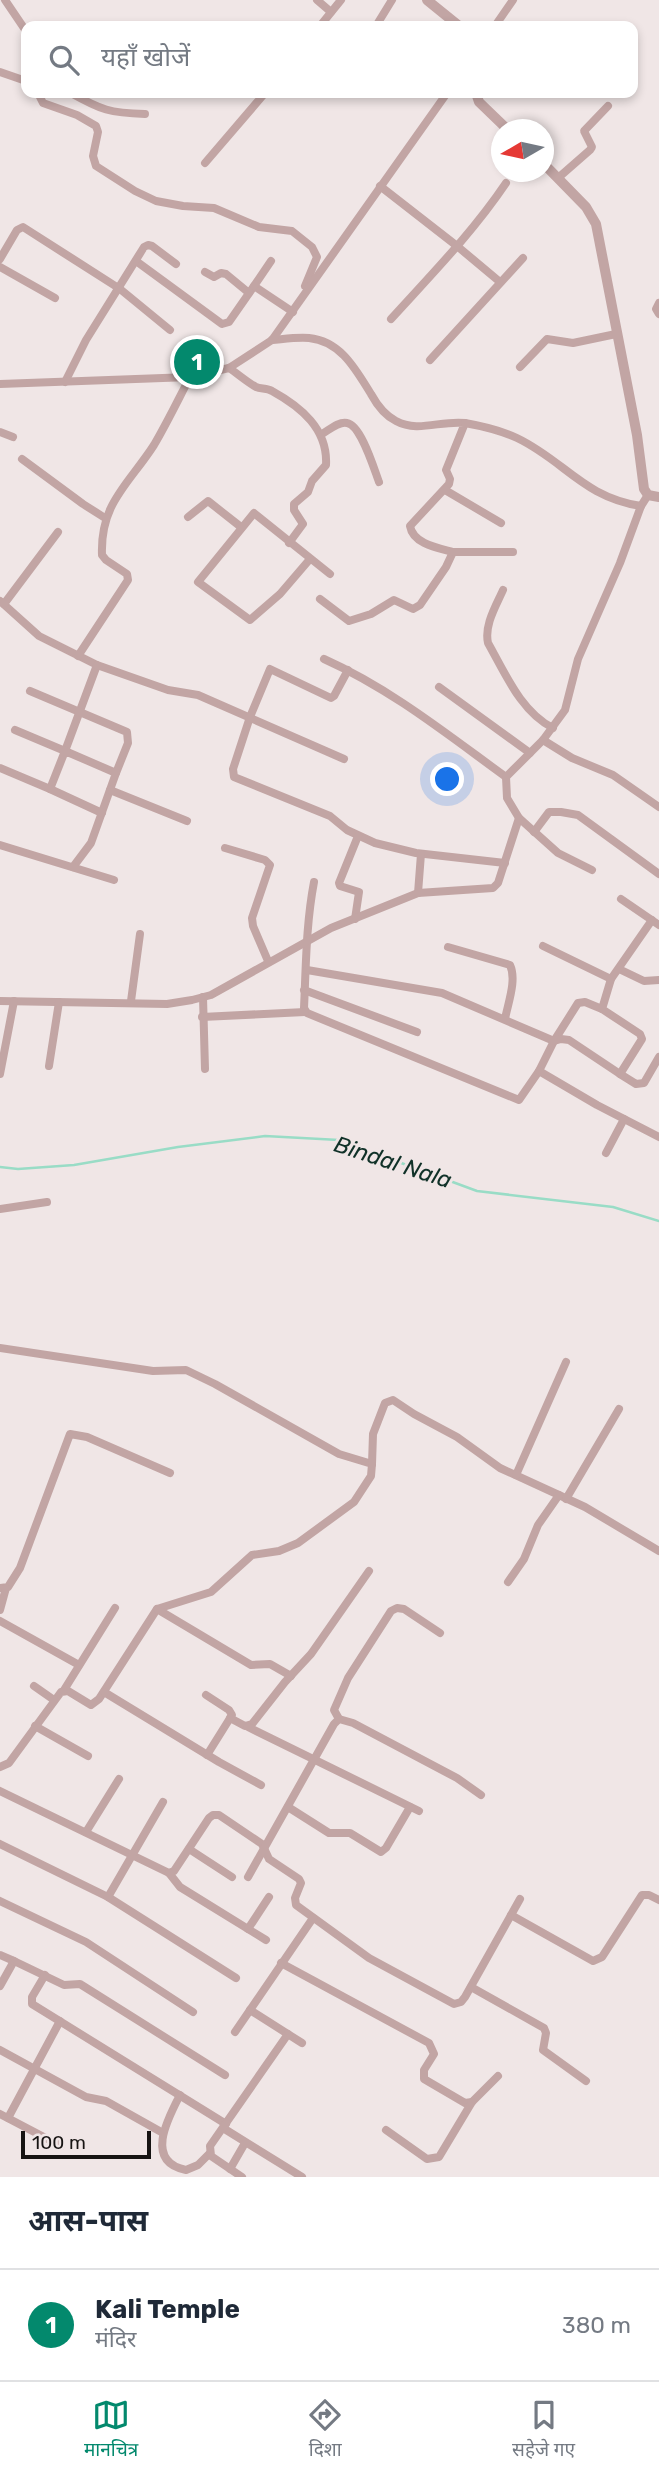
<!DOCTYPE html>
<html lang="hi">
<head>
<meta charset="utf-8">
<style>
  :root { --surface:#fff; --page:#f6f6f7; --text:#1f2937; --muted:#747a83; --line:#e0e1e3; --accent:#03896d }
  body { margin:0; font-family:Rubik,"Noto Sans Devanagari",sans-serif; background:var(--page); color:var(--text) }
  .compass { position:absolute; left:491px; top:119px; width:63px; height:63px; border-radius:50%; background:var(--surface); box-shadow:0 4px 10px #0003; rotate:261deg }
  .scale { position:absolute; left:21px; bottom:18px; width:130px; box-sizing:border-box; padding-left:7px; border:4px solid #171413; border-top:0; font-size:19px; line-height:24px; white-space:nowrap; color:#171413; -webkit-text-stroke:5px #f0e6e6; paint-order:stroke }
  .you { position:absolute; left:448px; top:780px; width:24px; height:24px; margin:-18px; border:5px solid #fff; border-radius:50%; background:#1a73e8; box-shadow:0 0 0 10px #1a73e833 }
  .badge { display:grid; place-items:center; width:46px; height:46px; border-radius:50%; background:var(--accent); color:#fff; font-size:23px; font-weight:700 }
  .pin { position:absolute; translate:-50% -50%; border:4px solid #fff; box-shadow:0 2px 7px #0006 }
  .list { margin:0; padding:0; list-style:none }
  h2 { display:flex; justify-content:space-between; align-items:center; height:91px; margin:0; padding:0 28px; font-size:30px }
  h2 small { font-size:23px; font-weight:400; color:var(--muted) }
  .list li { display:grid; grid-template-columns:46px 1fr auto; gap:21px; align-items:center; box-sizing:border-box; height:112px; padding:0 28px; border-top:2px solid var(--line) }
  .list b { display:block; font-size:26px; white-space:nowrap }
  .list p { margin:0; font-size:23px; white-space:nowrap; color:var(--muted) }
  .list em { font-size:23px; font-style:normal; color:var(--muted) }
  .icon { flex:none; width:38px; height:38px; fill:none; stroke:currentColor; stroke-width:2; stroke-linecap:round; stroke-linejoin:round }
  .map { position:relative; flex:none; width:659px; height:2177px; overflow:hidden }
  .search { position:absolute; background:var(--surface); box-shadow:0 4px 10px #0003; left:21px; right:21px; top:21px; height:77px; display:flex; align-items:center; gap:18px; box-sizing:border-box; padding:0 24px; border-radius:14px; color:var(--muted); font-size:26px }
  .sheet { height:203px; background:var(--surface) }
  nav { display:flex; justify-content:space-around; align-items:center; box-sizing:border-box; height:98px; border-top:2px solid var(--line); background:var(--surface); font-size:19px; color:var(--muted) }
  nav a { display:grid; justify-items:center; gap:4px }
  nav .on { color:var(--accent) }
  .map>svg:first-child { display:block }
</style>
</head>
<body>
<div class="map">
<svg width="659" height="2177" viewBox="0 0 659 2177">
  <rect width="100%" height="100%" fill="#f0e6e6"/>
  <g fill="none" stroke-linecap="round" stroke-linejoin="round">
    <!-- stream -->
    <polyline stroke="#99dcc6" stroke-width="2.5" points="0,1167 18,1169 74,1165 178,1147 265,1136 339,1140 477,1191 613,1207 659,1221"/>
    <!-- minor -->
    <g stroke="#c2a5a4" stroke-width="8">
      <polyline points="5,0 26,31"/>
      <polyline points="317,0 331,12"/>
      <polyline points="320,26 341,0"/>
      <polyline points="376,26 392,0"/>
      <polyline points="495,26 513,0"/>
      <polyline points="0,72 26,81"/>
      <polyline points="38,93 43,103 77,115 96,126 98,132 93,156 96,166 135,191 156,201 183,206 214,208 259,227 292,231 312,247 317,257 305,286"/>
      <path d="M 71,93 C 101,110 110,113 145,114"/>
      <polyline points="205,163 265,93"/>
      <polyline points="558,178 590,150 592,147 584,131 608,106"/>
      <polyline points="380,186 457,246 500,282"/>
      <polyline points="0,259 17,230 23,227 120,289 170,330"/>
      <polyline points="136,261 222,324 229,322 254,286 293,312"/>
      <polyline points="0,267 55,298"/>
      <polyline points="205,272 214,277 221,273 226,274 249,293"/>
      <polyline points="254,286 271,261"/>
      <polyline points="659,303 656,309 659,314"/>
      <path d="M 391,319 C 431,275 473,232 506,183"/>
      <path d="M 272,340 C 284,339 297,337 309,338 C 341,341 356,370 371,394 C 377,405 384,415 396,421 C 418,433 441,420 465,423 L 446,470 L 450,479 L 449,484 L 410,526 C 413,544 438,548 453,552 L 446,567 L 420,605 L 413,609 L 394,600 L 371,614 L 349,621 L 320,599"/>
      <polyline points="430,360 523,258"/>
      <polyline points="520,367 547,339 573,343 616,334"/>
      <path d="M 229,368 C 238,374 247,382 256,387 C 261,389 267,388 272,391 C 301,407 328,429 326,465 L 312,481 L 308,492 L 294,504 L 294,510 L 303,524 L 289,543"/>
      <polyline points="65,382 86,340 144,247 148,245 152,246 176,264"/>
      <polyline points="0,384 190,377 229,368 272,340 447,93"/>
      <path d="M 465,423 C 482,426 502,431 517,438 C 565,461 583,497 641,506"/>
      <polyline points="0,432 13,437"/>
      <path d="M 322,434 C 329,430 339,421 347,423 C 361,425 374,469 379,482"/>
      <polyline points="22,459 83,504 105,518"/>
      <polyline points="445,490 501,523"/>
      <polyline points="188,517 208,501 241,527"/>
      <polyline points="453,552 513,552"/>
      <polyline points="310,559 280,594 250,620 198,582 254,513 330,574"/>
      <path d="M 503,590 C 496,606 484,625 488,643 C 505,673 521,712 553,728"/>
      <polyline points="0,601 39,636 97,665 65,751 15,730"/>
      <polyline points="4,604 58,532"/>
      <path d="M 78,656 L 128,580 L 127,574 L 106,560 L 102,555 C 100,503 129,484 154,445 C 167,423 178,400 190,377"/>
      <path d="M 324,659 C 391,689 448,735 506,777"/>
      <polyline points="97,665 168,690 198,695 344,759"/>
      <polyline points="348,670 334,696 331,698 270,669 250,717 233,769 234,777 330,816 347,830 375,843 416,853 505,863"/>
      <polyline points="439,687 530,753"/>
      <polyline points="30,691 127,732 128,743 116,773"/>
      <polyline points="543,740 572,758 613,775 659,807"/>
      <polyline points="0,768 50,789 65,751 116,773 91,843 73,867"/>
      <polyline points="50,789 102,813"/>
      <polyline points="110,790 187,821"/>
      <polyline points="519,818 507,798 506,777 543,740 565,710 578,659 620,563 641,506 648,495"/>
      <polyline points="534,832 549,812 561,812 578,815 659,874"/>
      <polyline points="0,845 114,880"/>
      <polyline points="225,848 265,860 270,865 252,918 253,926 268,961"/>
      <path d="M 314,882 C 306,924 306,966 304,1008 L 307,1013 L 519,1100 L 539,1071 L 554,1041 L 578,1003 L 585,1002 L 602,1009"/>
      <polyline points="418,893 421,854"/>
      <polyline points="621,899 659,925"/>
      <polyline points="355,919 359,892 340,886 339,883 358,836"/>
      <polyline points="543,946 611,979"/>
      <path d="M 448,947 L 510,965 C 517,980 508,1003 505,1019"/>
      <polyline points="619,969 644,981 659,980"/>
      <polyline points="307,970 442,993 554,1041 561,1039 569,1040 620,1074 642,1039 640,1034 602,1009 611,979 652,920"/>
      <polyline points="304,990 417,1032"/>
      <polyline points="203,997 205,1069"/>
      <polyline points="0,1001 167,1004 192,1000 211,995 331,928 418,893 493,888 498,883 519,818 558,853 592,870"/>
      <polyline points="131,1001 140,934"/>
      <polyline points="202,1017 305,1012"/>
      <polyline points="49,1066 59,1002"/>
      <polyline points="539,1071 597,1105 659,1137"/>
      <polyline points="0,1074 14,1001"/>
      <polyline points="620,1074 636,1084 644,1083 659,1057"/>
      <polyline points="606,1153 624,1119"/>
      <polyline points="0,1209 47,1202"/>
      <polyline points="0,1348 153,1371 186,1370 215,1384 339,1454 372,1464 371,1476 354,1502 298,1543 279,1551 252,1555 211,1592 157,1609 99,1699 91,1705 68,1691 61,1692 9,1763 0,1767"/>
      <polyline points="372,1464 373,1434 385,1403 393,1400 414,1414 457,1437 500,1468 585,1507 659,1551"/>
      <polyline points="516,1475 566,1362"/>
      <polyline points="566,1499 619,1409"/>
      <polyline points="508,1582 524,1559 538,1525 559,1495"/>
      <polyline points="0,1588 8,1587 20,1568 70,1434 87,1437 170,1473"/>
      <polyline points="157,1609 251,1665 270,1664 291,1676"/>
      <polyline points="0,1610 6,1588"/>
      <polyline points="0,1621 79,1665"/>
      <polyline points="34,1686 54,1700"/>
      <polyline points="64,1690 115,1608"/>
      <polyline points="104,1692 219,1762 261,1785"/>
      <polyline points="206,1695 229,1710 232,1715 207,1755"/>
      <polyline points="230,1718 245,1726 252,1724 285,1682 311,1654 369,1571"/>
      <polyline points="339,1719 334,1710 348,1678 391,1611 397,1608 404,1609 440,1633"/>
      <polyline points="35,1726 88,1756"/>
      <polyline points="248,1727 419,1811"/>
      <polyline points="0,1791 169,1873 174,1871 209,1818 213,1815 219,1815 262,1844 269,1859 299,1879 301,1883 295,1898 296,1905 369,1958 454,2004 461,2002 465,1997 520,1899"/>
      <polyline points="288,1807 329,1833 350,1833 381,1852 386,1848 410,1807"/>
      <polyline points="86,1832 119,1779"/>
      <polyline points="0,1844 108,1897 236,1978"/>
      <polyline points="189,1849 232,1877"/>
      <polyline points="169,1873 180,1887 266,1940"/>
      <polyline points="248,1877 334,1724 339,1719 353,1723 457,1778 481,1795"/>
      <polyline points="108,1897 163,1802"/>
      <polyline points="0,1901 86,1942 193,2012"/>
      <polyline points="511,1915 593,1961 602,1957 642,1895 649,1895 659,1900"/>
      <polyline points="248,1929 269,1897"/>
      <polyline points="0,1955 14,1961 0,1986"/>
      <polyline points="14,1961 64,1985 80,1984 225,2075"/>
      <polyline points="281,1963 429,2043 434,2054 424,2070 424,2079 465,2103 472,2102 498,2076"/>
      <polyline points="45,1975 32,1997 32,2004 226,2124"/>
      <polyline points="471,1987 544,2028 546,2033 543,2050 586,2081"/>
      <polyline points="250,2010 302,2043"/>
      <polyline points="235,2032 313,1918"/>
      <polyline points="0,2050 86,2097 106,2101 163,2133"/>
      <path d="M 180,2095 C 168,2118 144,2162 186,2170 L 198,2165 L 210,2153"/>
      <polyline points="0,2114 61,2146"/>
      <polyline points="8,2118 60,2021"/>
      <polyline points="223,2128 302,2177"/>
      <polyline points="386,2130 427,2159 439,2157 472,2102"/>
      <polyline points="230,2169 245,2143"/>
      <polyline points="242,2177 211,2156 210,2146 288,2034"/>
    </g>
    <!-- tertiary -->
    <g stroke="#c2a5a4" stroke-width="10">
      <polyline points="427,0 459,26"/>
      <polyline points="476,93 479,102 508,130"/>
      <polyline points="544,164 586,207 596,224 637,435 644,489 648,495 659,497"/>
    </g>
  </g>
  <g text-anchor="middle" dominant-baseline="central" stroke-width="6" stroke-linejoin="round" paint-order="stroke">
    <!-- water labels -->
    <g font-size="23" font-style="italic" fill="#103128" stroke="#f0e6e6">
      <text transform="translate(393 1162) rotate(18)">Bindal Nala</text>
    </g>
  </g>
</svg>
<svg class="compass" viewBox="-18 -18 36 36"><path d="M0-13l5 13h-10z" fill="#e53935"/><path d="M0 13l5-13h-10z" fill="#747a83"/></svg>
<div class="scale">100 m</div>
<div class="you"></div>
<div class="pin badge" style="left:197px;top:362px">1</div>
<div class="search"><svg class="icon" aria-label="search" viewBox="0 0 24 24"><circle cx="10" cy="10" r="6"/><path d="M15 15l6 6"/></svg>यहाँ खोजें</div>
</div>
<section class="sheet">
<h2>आस-पास<small></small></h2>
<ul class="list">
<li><span class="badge">1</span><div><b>Kali Temple</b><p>मंदिर</p></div><em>380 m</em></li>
</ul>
</section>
<nav>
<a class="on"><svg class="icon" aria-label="map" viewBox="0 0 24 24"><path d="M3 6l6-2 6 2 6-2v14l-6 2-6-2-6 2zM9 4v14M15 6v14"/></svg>मानचित्र</a>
<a><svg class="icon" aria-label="directions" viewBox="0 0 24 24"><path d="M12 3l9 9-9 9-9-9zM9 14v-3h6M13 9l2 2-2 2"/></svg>दिशा</a>
<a><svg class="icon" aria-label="saved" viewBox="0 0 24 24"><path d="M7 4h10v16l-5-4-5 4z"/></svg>सहेजे गए</a>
</nav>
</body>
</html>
